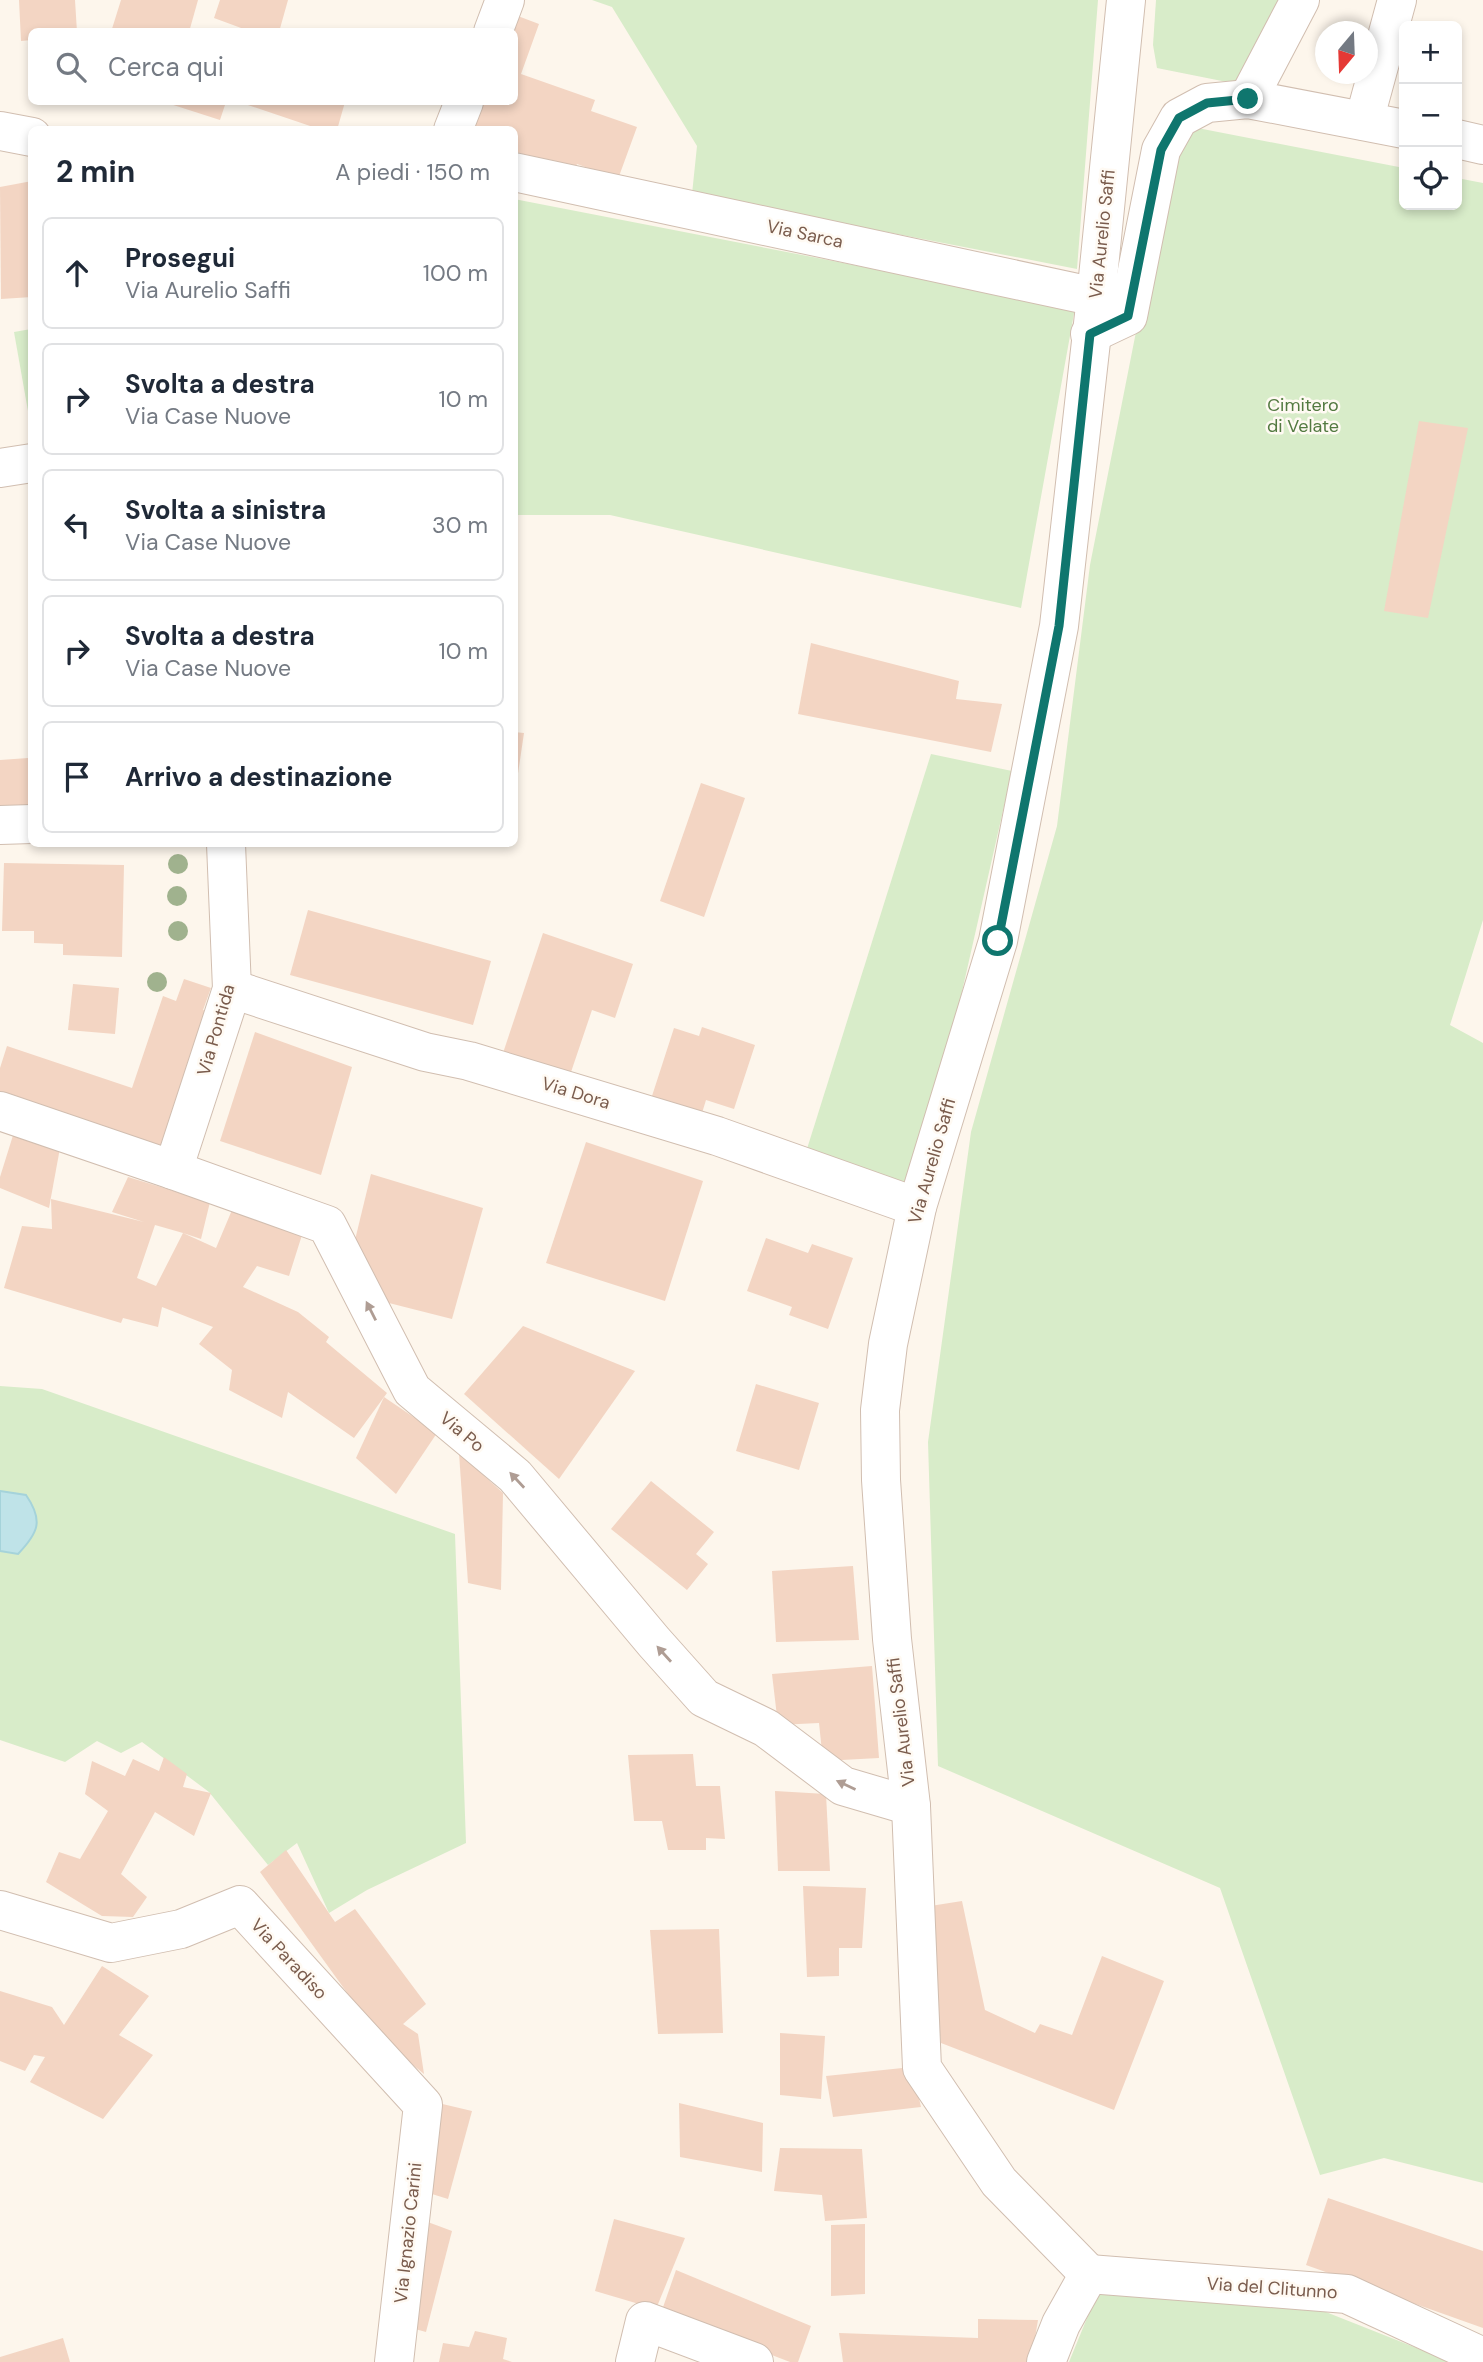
<!DOCTYPE html>
<html lang="it">
<head>
<meta charset="utf-8">
<style>
  :root { --surface:#fff; --page:#f2f2f3; --text:#1f2937; --muted:#747a83; --line:#e0e1e3 }
  body { margin:0; font-family:"DM Sans",sans-serif; background:var(--page); color:var(--text) }
  .controls { position:absolute; right:21px; top:21px; display:grid; overflow:hidden; border-radius:10px; box-shadow:0 4px 10px #0003 }
  .controls button { width:63px; height:63px; display:grid; place-items:center; padding:0; border:0; border-bottom:2px solid var(--line); background:var(--surface); color:var(--text); font:35px sans-serif }
  .compass { position:absolute; left:1315px; top:21px; width:63px; height:63px; border-radius:50%; background:var(--surface); box-shadow:0 4px 10px #0003; rotate:199deg }
  .stop { position:absolute; width:21px; height:21px; margin:-16px; border:5px solid #0f766e; border-radius:50%; background:#fff }
  .stop.end { background:#0f766e; border-color:#fff; box-shadow:0 2px 7px #0008 }
  .list { margin:0; padding:0; list-style:none }
  h2 { display:flex; justify-content:space-between; align-items:center; height:91px; margin:0; padding:0 28px; font-size:30px }
  h2 small { font-size:23px; font-weight:400; color:var(--muted) }
  .list li { display:grid; grid-template-columns:46px 1fr auto; gap:21px; align-items:center; box-sizing:border-box; height:112px; margin:0 14px 14px; padding:0 14px; border:2px solid var(--line); border-radius:10px }
  .list b { display:block; font-size:26px; white-space:nowrap }
  .list p { margin:0; font-size:23px; white-space:nowrap; color:var(--muted) }
  .list em { font-size:23px; font-style:normal; color:var(--muted) }
  .icon { flex:none; width:38px; height:38px; fill:none; stroke:currentColor; stroke-width:2; stroke-linecap:round; stroke-linejoin:round }
  .map { position:relative; flex:none; width:1483px; height:2362px; overflow:hidden }
  .search { position:absolute; background:var(--surface); box-shadow:0 4px 10px #0003; left:28px; top:28px; width:490px; height:77px; display:flex; align-items:center; gap:18px; box-sizing:border-box; padding:0 24px; border-radius:10px; color:var(--muted); font-size:26px }
  .panel { position:absolute; background:var(--surface); box-shadow:0 4px 10px #0003; left:28px; top:126px; width:490px; height:721px; border-radius:10px }
  .map>svg:first-child { display:block }
</style>
</head>
<body>
<div class="map">
<svg width="1483" height="2362" viewBox="0 0 1483 2362">
  <rect width="100%" height="100%" fill="#fdf6ec"/>
  <!-- green -->
  <g fill="#d8ecc9">
    <polygon points="592,0 1098,0 1077,269 692,194 697,146 612,7"/>
    <polygon points="1156,0 1288,0 1247,86 1157,68 1153,45"/>
    <polygon points="1177,124 1404,168 1404,205 1457,205 1457,178 1483,183 1483,920 1450,1025 1483,1043 1483,2183 1384,2158 1320,2175 1220,1888 938,1766 928,1442 971,1132 1057,826 1090,565"/>
    <polygon points="514,199 1075,308 1021,608 610,515 515,515"/>
    <polygon points="31,329 32,329 31,428 14,332"/>
    <polygon points="931,754 1012,771 956,1018 910,1191 806,1152"/>
    <polygon points="0,1386 42,1389 455,1534 466,1843 367,1890 329,1913 297,1843 268,1865 209,1792 142,1742 121,1753 97,1741 65,1762 0,1740"/>
    <polygon points="1101,2284 1288,2297 1452,2362 1069,2362"/>
  </g>
  <!-- water -->
  <path fill="#bfe3e8" stroke="#a5d3da" stroke-width="2" d="M 0,1491 L 26,1495 C 44,1521 38,1533 18,1554 L 0,1551 Z"/>
  <!-- building -->
  <g fill="#f3d5c3" fill-rule="evenodd">
    <polygon points="19,0 75,0 77,32 32,32 32,40 21,41"/>
    <polygon points="121,0 198,0 189,32 111,32"/>
    <polygon points="220,0 288,0 279,32 252,32 214,18"/>
    <polygon points="510,13 539,24 521,74 595,100 591,111 637,127 618,179 577,164 574,172 514,151 514,130 469,130 479,102 514,102 514,32 503,32"/>
    <polygon points="164,102 226,102 220,120"/>
    <polygon points="239,102 345,102 337,130 322,130"/>
    <polygon points="32,181 32,297 1,299 0,187"/>
    <polygon points="1419,421 1468,428 1428,618 1384,611"/>
    <polygon points="811,643 959,681 956,699 1002,704 991,752 798,714"/>
    <polygon points="514,732 524,733 516,787 514,787"/>
    <polygon points="28,758 31,805 0,807 0,760"/>
    <polygon points="701,783 745,798 704,917 660,901"/>
    <polygon points="4,863 124,865 122,957 63,955 63,944 34,943 34,931 2,931"/>
    <polygon points="308,910 491,961 473,1025 290,975"/>
    <polygon points="543,933 633,964 615,1018 592,1010 570,1075 503,1053"/>
    <polygon points="184,979 211,988 203,1010 211,1013 162,1157 0,1101 0,1068 7,1046 132,1088 163,996 176,1001"/>
    <polygon points="73,984 119,988 115,1034 68,1030"/>
    <polygon points="702,1027 755,1045 734,1109 706,1100 702,1113 652,1096 674,1028 699,1036"/>
    <polygon points="255,1032 352,1067 321,1175 220,1141"/>
    <polygon points="15,1129 60,1148 49,1208 0,1188 0,1177"/>
    <polygon points="586,1142 703,1181 665,1301 546,1263"/>
    <polygon points="371,1174 483,1208 452,1319 385,1302 355,1240"/>
    <path d="M 128,1177 L 210,1202 L 201,1239 L 183,1233 L 216,1248 L 232,1210 L 302,1235 L 289,1276 L 257,1266 L 243,1287 L 298,1312 L 329,1337 L 326,1342 L 387,1393 L 354,1438 L 288,1392 L 282,1418 L 229,1390 L 232,1370 L 199,1344 L 213,1327 L 162,1307 L 158,1327 L 123,1318 L 121,1323 L 4,1288 L 22,1226 L 52,1229 L 51,1199 L 144,1222 L 112,1212 ZM 155,1225 L 183,1233 L 156,1286 L 137,1278 Z"/>
    <polygon points="766,1238 808,1253 812,1244 853,1258 828,1329 789,1315 792,1307 747,1291"/>
    <polygon points="523,1326 635,1371 559,1479 464,1394"/>
    <polygon points="756,1384 819,1403 799,1470 736,1451"/>
    <polygon points="384,1397 437,1433 396,1494 356,1458"/>
    <polygon points="459,1453 503,1493 501,1590 468,1583"/>
    <polygon points="651,1481 714,1532 696,1554 708,1564 687,1590 611,1529"/>
    <polygon points="853,1566 859,1640 776,1642 772,1571"/>
    <polygon points="872,1666 879,1758 823,1761 819,1723 778,1725 772,1674"/>
    <polygon points="693,1754 696,1786 720,1786 725,1839 706,1838 706,1850 668,1850 662,1821 634,1821 628,1755"/>
    <polygon points="164,1757 187,1774 183,1787 211,1793 194,1836 155,1812 121,1874 147,1897 133,1917 102,1916 46,1882 59,1852 80,1859 108,1811 85,1794 92,1761 125,1776 133,1759 159,1771"/>
    <polygon points="775,1791 826,1794 830,1871 778,1871"/>
    <polygon points="286,1850 335,1922 355,1909 426,2004 403,2024 418,2034 424,2074 379,2037 260,1872"/>
    <polygon points="803,1886 866,1888 862,1948 839,1948 839,1976 807,1977"/>
    <polygon points="962,1901 985,2010 1035,2033 1040,2024 1072,2035 1102,1956 1164,1981 1114,2110 941,2043 924,1907"/>
    <polygon points="719,1929 723,2033 658,2034 650,1930"/>
    <polygon points="102,1966 149,1996 119,2035 153,2055 103,2119 30,2082 45,2057 34,2055 25,2071 0,2061 0,1991 52,2007 64,2025"/>
    <polygon points="780,2033 825,2036 821,2099 780,2095"/>
    <polygon points="912,2067 921,2107 833,2117 826,2076"/>
    <polygon points="434,2102 472,2111 448,2199 419,2190"/>
    <polygon points="679,2103 763,2123 762,2172 680,2157"/>
    <polygon points="780,2148 862,2149 867,2218 825,2221 822,2195 774,2191"/>
    <polygon points="1328,2198 1483,2251 1483,2328 1306,2265"/>
    <polygon points="417,2218 452,2231 426,2332 404,2326"/>
    <polygon points="614,2219 685,2238 656,2309 595,2291"/>
    <polygon points="865,2224 865,2294 831,2296 831,2225"/>
    <polygon points="676,2270 811,2326 798,2362 790,2362 661,2313"/>
    <polygon points="978,2319 1038,2320 1033,2350 1026,2362 843,2362 839,2333 978,2338"/>
    <polygon points="475,2331 507,2338 503,2359 512,2362 439,2362 443,2343 469,2347"/>
    <polygon points="63,2338 70,2362 0,2362 0,2357"/>
  </g>
  <g fill="none" stroke-linecap="round" stroke-linejoin="round">
    <!-- minor casing -->
    <g stroke="#d1beb0" stroke-width="40">
      <g id="minor">
        <polyline points="493,32 505,0"/>
        <polyline points="1248,99 1300,0"/>
        <polyline points="1364,121 1397,0"/>
        <polyline points="453,130 464,102"/>
        <polyline points="0,131 32,137"/>
        <polyline points="1457,139 1483,145"/>
        <polyline points="514,172 1096,297"/>
        <polyline points="1090,334 1128,316 1161,150 1179,118 1207,103 1248,99 1404,129"/>
        <polyline points="0,468 32,463"/>
        <polyline points="0,825 32,824"/>
        <polyline points="232,989 425,1052 469,1061 717,1136 917,1207"/>
        <polyline points="0,1111 173,1170 327,1225 412,1390 515,1476 654,1642 704,1698 766,1728 843,1786 911,1806"/>
        <polyline points="173,1170 232,989 226,844"/>
        <polyline points="0,1910 111,1943 181,1929 240,1905 423,2105 394,2362"/>
        <polyline points="1089,2274 999,2182 922,2068 911,1806 892,1639 881,1480 880,1410 888,1344 917,1207 998,941 1059,626 1096,297 1126,0"/>
        <polyline points="1089,2274 1347,2294 1483,2357"/>
        <polyline points="635,2362 645,2321 754,2362"/>
        <polyline points="1046,2362 1061,2324 1089,2274"/>
      </g>
    </g>
    <!-- minor -->
    <use href="#minor" stroke="#fff" stroke-width="38"/>
  </g>
  <!-- trees -->
  <g fill="#a0b28e">
    <circle cx="178" cy="864" r="10"/>
    <circle cx="177" cy="896" r="10"/>
    <circle cx="178" cy="931" r="10"/>
    <circle cx="157" cy="982" r="10"/>
  </g>
  <!-- one-way arrows -->
  <defs><path id="oneway-solid" d="M-6-.8H1V-3.2L6.5 0L1 3.2V.8H-6Z" transform="scale(1.75)"/></defs>
  <g fill="#af9d94">
    <use href="#oneway-solid" transform="translate(371 1311) rotate(-117)"/>
    <use href="#oneway-solid" transform="translate(517 1480) rotate(-133)"/>
    <use href="#oneway-solid" transform="translate(664 1654) rotate(-132)"/>
    <use href="#oneway-solid" transform="translate(846 1785) rotate(-155)"/>
  </g>
  <g fill="none" stroke-linecap="round" stroke-linejoin="round">
    <!-- route -->
    <polyline stroke="#0f766e" stroke-width="9" points="998,941 1059,626 1090,334 1128,316 1161,150 1179,118 1207,103 1248,99"/>
  </g>
  <g text-anchor="middle" dominant-baseline="central" stroke-width="5" stroke-linejoin="round" paint-order="stroke">
    <!-- street labels -->
    <g font-size="18" fill="#7a5c4d" stroke="#fffaf3">
      <text transform="translate(805 234) rotate(12)">Via Sarca</text>
      <text transform="translate(1102 234) rotate(-84)">Via Aurelio Saffi</text>
      <text transform="translate(216 1030) rotate(-74)">Via Pontida</text>
      <text transform="translate(576 1093) rotate(17)">Via Dora</text>
      <text transform="translate(932 1161) rotate(-74)">Via Aurelio Saffi</text>
      <text transform="translate(462 1432) rotate(40)">Via Po</text>
      <text transform="translate(901 1722) rotate(-97)">Via Aurelio Saffi</text>
      <text transform="translate(289 1959) rotate(47)">Via Paradiso</text>
      <text transform="translate(408 2233) rotate(-84)">Via Ignazio Carini</text>
      <text transform="translate(1272 2288) rotate(4)">Via del Clitunno</text>
    </g>
    <!-- park labels -->
    <g font-size="18" fill="#537a41" stroke="#fffaf3">
      <text x="1303" y="405">Cimitero<tspan x="1303" dy="21">di Velate</tspan></text>
    </g>
  </g>
</svg>
<div class="controls">
<button>+</button>
<button>−</button>
<button><svg class="icon" aria-label="locate" viewBox="0 0 24 24"><circle cx="12" cy="12" r="6"/><path d="M12 2v4M12 18v4M2 12h4M18 12h4"/></svg></button>
</div>
<svg class="compass" viewBox="-18 -18 36 36"><path d="M0-13l5 13h-10z" fill="#e53935"/><path d="M0 13l5-13h-10z" fill="#747a83"/></svg>
<div class="stop" style="left:998px;top:941px"></div>
<div class="stop end" style="left:1248px;top:99px"></div>
<div class="search"><svg class="icon" aria-label="search" viewBox="0 0 24 24"><circle cx="10" cy="10" r="6"/><path d="M15 15l6 6"/></svg>Cerca qui</div>
<section class="panel">
<h2>2 min<small>A piedi · 150 m</small></h2>
<ul class="list">
<li><svg class="icon" aria-label="ahead" viewBox="0 0 24 24"><path d="M12 20V5M6 11l6-6 6 6"/></svg><div><b>Prosegui</b><p>Via Aurelio Saffi</p></div><em>100 m</em></li>
<li><svg class="icon" aria-label="right" viewBox="0 0 24 24"><path d="M7 20v-9h11M14 6l5 5-5 5"/></svg><div><b>Svolta a destra</b><p>Via Case Nuove</p></div><em>10 m</em></li>
<li><svg class="icon" aria-label="left" viewBox="0 0 24 24"><path d="M17 20v-9H6M10 6l-5 5 5 5"/></svg><div><b>Svolta a sinistra</b><p>Via Case Nuove</p></div><em>30 m</em></li>
<li><svg class="icon" aria-label="right" viewBox="0 0 24 24"><path d="M7 20v-9h11M14 6l5 5-5 5"/></svg><div><b>Svolta a destra</b><p>Via Case Nuove</p></div><em>10 m</em></li>
<li><svg class="icon" aria-label="arrive" viewBox="0 0 24 24"><path d="M6 21V4h12l-3 4 3 4H6"/></svg><div><b>Arrivo a destinazione</b></div></li>
</ul>
</section>
</div>
</body>
</html>
